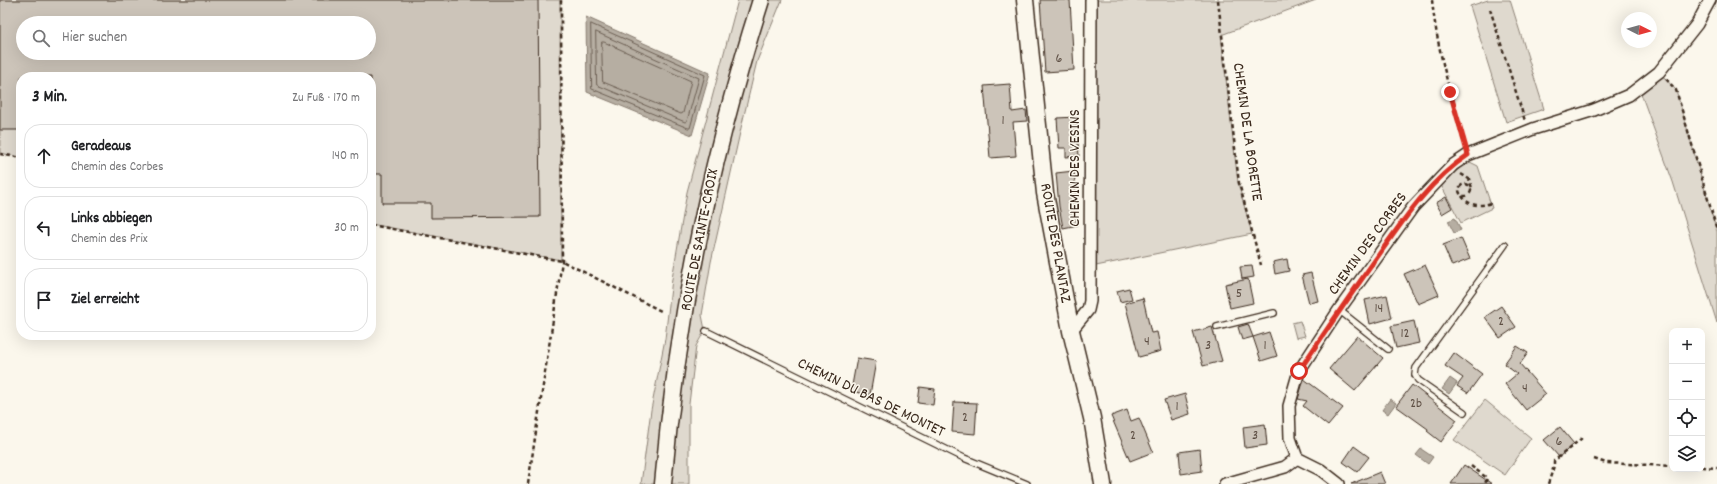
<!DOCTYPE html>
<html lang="de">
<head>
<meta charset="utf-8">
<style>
  :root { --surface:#fff; --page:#f6f6f6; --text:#202124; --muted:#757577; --line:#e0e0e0 }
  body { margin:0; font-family:Dekko,sans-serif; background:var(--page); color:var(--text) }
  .controls { position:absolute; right:12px; bottom:12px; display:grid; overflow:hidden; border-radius:8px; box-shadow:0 4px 16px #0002 }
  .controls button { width:36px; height:36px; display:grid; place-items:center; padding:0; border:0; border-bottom:1px solid var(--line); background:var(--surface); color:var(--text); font:20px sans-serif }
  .compass { position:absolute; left:1621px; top:12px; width:36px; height:36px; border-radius:50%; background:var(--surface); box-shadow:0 4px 16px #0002; rotate:96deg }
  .stop { position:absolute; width:12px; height:12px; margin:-9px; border:3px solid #d93025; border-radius:50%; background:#fff }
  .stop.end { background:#d93025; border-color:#fff; box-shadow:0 1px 4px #0008 }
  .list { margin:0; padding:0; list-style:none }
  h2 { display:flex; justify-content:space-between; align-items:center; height:52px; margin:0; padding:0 16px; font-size:17px }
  h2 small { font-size:13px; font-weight:400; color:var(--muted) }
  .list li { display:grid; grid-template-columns:26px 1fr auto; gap:12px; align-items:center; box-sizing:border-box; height:64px; margin:0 8px 8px; padding:0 8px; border:1px solid var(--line); border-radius:16px }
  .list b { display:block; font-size:15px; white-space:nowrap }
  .list p { margin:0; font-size:13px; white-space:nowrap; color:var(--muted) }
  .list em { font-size:13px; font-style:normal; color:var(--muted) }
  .icon { flex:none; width:22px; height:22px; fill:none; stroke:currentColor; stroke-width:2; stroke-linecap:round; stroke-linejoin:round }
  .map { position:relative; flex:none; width:1717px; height:484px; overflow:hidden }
  .search { position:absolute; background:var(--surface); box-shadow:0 4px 16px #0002; left:16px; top:16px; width:360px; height:44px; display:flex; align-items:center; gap:10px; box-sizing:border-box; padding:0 14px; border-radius:22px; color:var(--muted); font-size:15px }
  .panel { position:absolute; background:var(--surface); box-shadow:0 4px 16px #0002; left:16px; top:72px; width:360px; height:268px; border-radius:16px }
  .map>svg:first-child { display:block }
</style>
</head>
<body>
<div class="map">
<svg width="1717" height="484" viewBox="0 0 1717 484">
  <rect width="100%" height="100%" fill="#fbf7ec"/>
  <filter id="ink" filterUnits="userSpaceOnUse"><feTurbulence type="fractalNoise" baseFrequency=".025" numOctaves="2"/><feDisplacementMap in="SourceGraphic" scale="8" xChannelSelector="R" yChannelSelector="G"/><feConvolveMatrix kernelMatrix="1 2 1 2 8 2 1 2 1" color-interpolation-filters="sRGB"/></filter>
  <g filter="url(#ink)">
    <!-- green -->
    <g fill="#dfd9ce" stroke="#8d8276" fill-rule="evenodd">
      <path d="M 0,0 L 560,0 L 561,260 L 371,224 L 371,77 L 21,77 L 21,157 L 0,153 ZM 23,23 L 369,23 L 369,53 L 23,53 Z"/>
      <polygon points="738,0 782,0 757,61 741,128 711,262 702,315 705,330 696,346 689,404 689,484 641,484 651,410 665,339 672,279 687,192"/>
      <polygon points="1092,0 1316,0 1221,35 1238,183 1252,234 1091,267"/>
      <polygon points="1488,0 1510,0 1544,109 1506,122 1470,6"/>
      <polygon points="1659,72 1676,90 1717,232 1717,323 1673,182 1639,88"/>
      <polygon points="1470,162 1478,166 1492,208 1461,223 1441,185 1462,166"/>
      <polygon points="1300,321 1305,336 1296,338 1292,323"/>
      <polygon points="1485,400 1531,438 1505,475 1454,440"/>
    </g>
    <!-- water -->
    <g fill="#b6aea2" stroke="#85796d">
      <polygon points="586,17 710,73 692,135 587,92"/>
      <polygon points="1455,218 1461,230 1454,233 1448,221"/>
      <polygon points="1450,378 1457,383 1449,394 1442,389"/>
      <polygon points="1390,399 1396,403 1388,414 1382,410"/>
      <polygon points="1421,449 1433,457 1428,464 1416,455"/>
    </g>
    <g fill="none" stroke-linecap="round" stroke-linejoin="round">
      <!-- shore -->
      <g stroke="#6c5f53" stroke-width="1">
        <polygon points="591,24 705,75 690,128 688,128 592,89"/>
        <polygon points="596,32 699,78 687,121 685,122 597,85"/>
        <polygon points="602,42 604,42 691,81 683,113 681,114 603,82"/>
      </g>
    </g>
    <!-- building -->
    <g fill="#ccc4b9" stroke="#3b2a1e" fill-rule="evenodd">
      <path d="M 0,0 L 538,0 L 540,217 L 431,218 L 431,203 L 382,203 L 382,174 L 371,174 L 371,77 L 21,77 L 21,130 L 0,130 ZM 23,23 L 369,23 L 369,53 L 23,53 Z"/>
      <polygon points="1040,0 1070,0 1074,70 1045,72"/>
      <polygon points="1010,84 1012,112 1026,110 1027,121 1013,122 1016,156 990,158 984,86"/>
      <polygon points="1076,117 1079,156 1066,157 1066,148 1059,148 1057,118"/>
      <polygon points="1074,171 1077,205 1073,206 1078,225 1063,228 1059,206 1056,173"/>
      <polygon points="1446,197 1452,208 1442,214 1436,203"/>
      <polygon points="1461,238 1470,259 1452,266 1443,245"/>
      <polygon points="1287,259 1289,271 1275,274 1273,262"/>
      <polygon points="1425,265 1439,295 1418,304 1404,274"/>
      <polygon points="1252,266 1254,277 1242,279 1240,267"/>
      <polygon points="1311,273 1318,301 1309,303 1302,275"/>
      <polygon points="1248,279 1253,303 1230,308 1225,284"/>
      <polygon points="1129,288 1132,299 1120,302 1117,291"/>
      <polygon points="1387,295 1392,318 1370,324 1365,300"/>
      <polygon points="1143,298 1151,333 1157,332 1161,351 1139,357 1125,303"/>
      <polygon points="1501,306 1516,327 1500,338 1485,317"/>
      <polygon points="1414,321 1419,343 1396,348 1391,326"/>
      <polygon points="1248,324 1253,337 1242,340 1238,327"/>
      <polygon points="1212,327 1222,361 1203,366 1193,332"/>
      <polygon points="1269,332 1277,356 1261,361 1253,337"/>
      <polygon points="1357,336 1383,358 1355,391 1329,369"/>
      <polygon points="1517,346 1528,353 1520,364 1546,394 1526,410 1505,384 1517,374 1504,364"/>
      <polygon points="1454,353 1482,374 1468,393 1457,386 1463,378 1445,366"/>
      <polygon points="857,358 876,361 870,395 851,391"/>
      <polygon points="1304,379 1343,408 1328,426 1303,406 1307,401 1298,399"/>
      <polygon points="1412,385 1457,420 1441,442 1427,431 1428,429 1396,406"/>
      <polygon points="920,387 935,389 933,405 918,403"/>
      <polygon points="1185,394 1190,414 1171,420 1164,400"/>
      <polygon points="954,402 977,403 975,434 952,432"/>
      <polygon points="1127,410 1131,421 1139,418 1153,452 1130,461 1111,416"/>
      <polygon points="1265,424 1267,445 1245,448 1243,427"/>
      <polygon points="1560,427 1574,444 1559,457 1544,440"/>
      <polygon points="1354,446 1369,457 1357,472 1343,462"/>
      <polygon points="1200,449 1202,471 1181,474 1179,452"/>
      <polygon points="1464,465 1492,484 1451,484"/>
      <polygon points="1380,472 1385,484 1351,484"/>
    </g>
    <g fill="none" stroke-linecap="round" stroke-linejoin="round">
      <!-- lane casing -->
      <g stroke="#3b2a1e" stroke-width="8">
        <g id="lane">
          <polyline points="1339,310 1388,349"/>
          <polyline points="1217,327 1274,313"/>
          <polyline points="706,331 964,458 1027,484"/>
          <polyline points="1464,412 1418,380 1415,375 1416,368 1505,245"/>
        </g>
      </g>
      <!-- street casing -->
      <g stroke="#3b2a1e" stroke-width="14">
        <g id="street">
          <polyline points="1071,331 1088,310 1090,301 1091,0"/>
          <polyline points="1297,458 1321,470 1339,484"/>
          <polyline points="1225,484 1285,467 1297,458 1290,438 1289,406 1299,371 1339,310 1413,207 1453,165 1468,155 1533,129 1594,110 1629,95 1659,72 1697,24 1710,0"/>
        </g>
      </g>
      <!-- secondary casing -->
      <g stroke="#3b2a1e" stroke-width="19">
        <g id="secondary">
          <polyline points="1025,0 1045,193 1071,331 1092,418 1103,484"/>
          <path d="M 663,484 C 677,320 711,157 761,0"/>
        </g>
      </g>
      <!-- path -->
      <g stroke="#3b2a1e" stroke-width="2.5" stroke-dasharray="4 3" stroke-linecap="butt">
        <polyline points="1218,0 1239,183 1261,265"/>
        <path d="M 1432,0 C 1437,49 1451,97 1465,145"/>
        <polyline points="1490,9 1525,121"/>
        <polyline points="1666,79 1676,90 1717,230"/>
        <polyline points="0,154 21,158"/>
        <polyline points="1461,174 1469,179 1472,188"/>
        <circle cx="1465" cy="190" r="6"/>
        <path d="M 1462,196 C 1469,207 1481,206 1492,203"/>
        <polyline points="371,225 562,261 663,312"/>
        <polyline points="1594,459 1606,463 1672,466"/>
        <polyline points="1471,466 1487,478 1485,484"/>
        <polyline points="1702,467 1717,468"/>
        <polyline points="528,484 562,261 561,0"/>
        <polyline points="1548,484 1554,466 1554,461 1582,438"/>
      </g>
      <!-- lane -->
      <use href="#lane" stroke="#fbf7ec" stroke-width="5.5"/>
      <!-- street -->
      <use href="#street" stroke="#fbf7ec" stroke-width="11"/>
      <!-- secondary -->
      <use href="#secondary" stroke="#fbf7ec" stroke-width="16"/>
    </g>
  </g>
  <g fill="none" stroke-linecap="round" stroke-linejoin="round" filter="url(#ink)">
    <!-- route -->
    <path stroke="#d93025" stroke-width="5" d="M 1299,371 C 1325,332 1351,294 1378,256 C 1404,219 1430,180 1468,155 L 1450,92"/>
  </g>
  <g text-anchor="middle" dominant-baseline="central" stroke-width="3" stroke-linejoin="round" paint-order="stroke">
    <!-- number labels -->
    <g font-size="14" fill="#5f5045">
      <text x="1059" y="59">6</text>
      <text x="1003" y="121">1</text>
      <text x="1239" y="294">5</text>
      <text x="1379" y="309">14</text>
      <text x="1501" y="322">2</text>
      <text x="1405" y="334">12</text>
      <text x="1147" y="342">4</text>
      <text x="1208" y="346">3</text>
      <text x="1265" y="346">1</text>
      <text x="1525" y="389">4</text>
      <text x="1416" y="404">2b</text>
      <text x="1177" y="407">1</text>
      <text x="965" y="418">2</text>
      <text x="1133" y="436">2</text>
      <text x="1255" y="436">3</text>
      <text x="1559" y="442">6</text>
    </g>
    <!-- street labels -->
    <g font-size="16" fill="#3b2a1e" stroke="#fbf7ec">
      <text transform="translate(1247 132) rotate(82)">CHEMIN DE LA BORETTE</text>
      <text transform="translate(1075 168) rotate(-90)">CHEMIN DES VESINS</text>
      <text transform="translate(700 240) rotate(-79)">ROUTE DE SAINTE-CROIX</text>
      <text transform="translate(1055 243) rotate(80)">ROUTE DES PLANTAZ</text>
      <text transform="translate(1368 244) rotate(-54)">CHEMIN DES CORBES</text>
      <text transform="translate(871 398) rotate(26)">CHEMIN DU BAS DE MONTET</text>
    </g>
  </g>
</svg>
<div class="controls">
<button>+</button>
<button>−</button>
<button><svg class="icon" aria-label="locate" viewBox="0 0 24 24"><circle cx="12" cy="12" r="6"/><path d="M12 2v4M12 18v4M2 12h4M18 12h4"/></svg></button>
<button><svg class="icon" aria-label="layers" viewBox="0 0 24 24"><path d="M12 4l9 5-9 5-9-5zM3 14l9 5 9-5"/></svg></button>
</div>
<svg class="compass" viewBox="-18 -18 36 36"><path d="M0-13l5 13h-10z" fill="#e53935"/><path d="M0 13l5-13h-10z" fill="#757577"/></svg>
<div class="stop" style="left:1299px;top:371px"></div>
<div class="stop end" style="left:1450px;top:92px"></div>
<div class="search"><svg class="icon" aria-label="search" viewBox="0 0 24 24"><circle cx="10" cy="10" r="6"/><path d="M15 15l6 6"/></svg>Hier suchen</div>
<section class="panel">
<h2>3 Min.<small>Zu Fuß · 170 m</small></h2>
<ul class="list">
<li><svg class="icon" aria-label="ahead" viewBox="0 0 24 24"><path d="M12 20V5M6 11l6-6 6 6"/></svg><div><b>Geradeaus</b><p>Chemin des Corbes</p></div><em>140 m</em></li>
<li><svg class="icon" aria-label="left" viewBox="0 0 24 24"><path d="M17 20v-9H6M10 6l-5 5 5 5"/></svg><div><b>Links abbiegen</b><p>Chemin des Prix</p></div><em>30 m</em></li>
<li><svg class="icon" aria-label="arrive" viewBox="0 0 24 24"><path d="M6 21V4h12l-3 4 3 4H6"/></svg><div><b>Ziel erreicht</b></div></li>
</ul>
</section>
</div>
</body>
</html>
